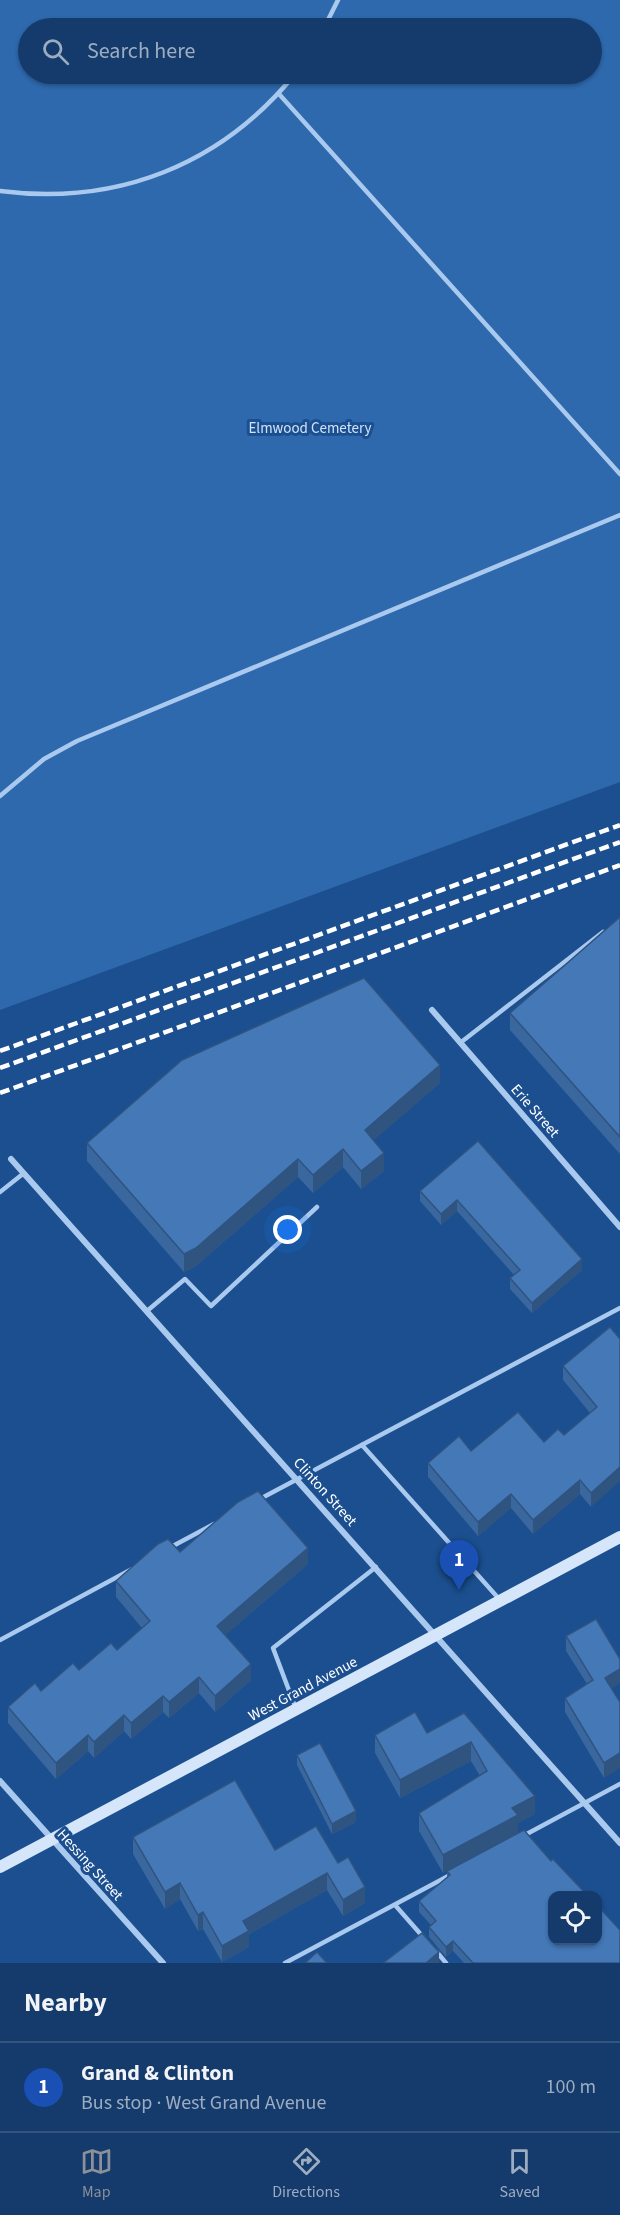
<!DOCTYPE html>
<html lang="en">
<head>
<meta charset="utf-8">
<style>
  :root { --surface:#143b6b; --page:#214673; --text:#f1f3f6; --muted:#9dadc1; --line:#33557e; --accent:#8c9099 }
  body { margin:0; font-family:"Source Sans 3",sans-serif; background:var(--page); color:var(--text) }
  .controls { position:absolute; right:18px; bottom:18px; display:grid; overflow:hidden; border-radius:12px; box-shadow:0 2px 4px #0004 }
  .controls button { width:54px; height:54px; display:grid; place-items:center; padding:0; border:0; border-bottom:2px solid var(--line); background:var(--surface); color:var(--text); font:30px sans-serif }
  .you { position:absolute; left:288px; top:1230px; width:21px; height:21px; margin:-15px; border:4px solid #fff; border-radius:50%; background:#1a73e8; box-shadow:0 0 0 9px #1a73e833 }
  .badge { display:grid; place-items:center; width:39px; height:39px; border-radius:50%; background:var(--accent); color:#fff; font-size:20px; font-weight:700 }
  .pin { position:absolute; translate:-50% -50px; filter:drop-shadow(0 2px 3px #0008) }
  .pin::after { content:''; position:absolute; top:32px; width:21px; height:18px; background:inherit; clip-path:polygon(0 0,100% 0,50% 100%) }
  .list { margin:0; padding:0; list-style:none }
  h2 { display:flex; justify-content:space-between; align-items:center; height:78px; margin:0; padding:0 24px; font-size:26px }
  h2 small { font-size:20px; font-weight:400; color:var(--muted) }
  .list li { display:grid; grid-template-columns:39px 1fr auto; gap:18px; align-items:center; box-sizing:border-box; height:90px; padding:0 24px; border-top:2px solid var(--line) }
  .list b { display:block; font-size:22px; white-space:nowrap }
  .list p { margin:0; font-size:20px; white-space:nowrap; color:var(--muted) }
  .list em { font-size:20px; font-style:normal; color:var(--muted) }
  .icon { flex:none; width:33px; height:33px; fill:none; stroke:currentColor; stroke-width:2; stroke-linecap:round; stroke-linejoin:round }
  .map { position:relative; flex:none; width:620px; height:1963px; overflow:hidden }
  .search { position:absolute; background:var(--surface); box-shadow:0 2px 4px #0004; left:18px; right:18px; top:18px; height:66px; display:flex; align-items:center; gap:15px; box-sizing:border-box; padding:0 21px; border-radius:33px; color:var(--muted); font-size:22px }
  .sheet { height:168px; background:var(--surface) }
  nav { display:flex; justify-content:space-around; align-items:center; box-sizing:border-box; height:84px; border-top:2px solid var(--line); background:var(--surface); font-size:16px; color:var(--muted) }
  nav a { display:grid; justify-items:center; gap:3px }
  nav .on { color:var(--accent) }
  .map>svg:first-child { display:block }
</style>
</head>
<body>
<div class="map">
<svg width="620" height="1963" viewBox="0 0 620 1963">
  <rect width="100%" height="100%" fill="#1b4f8f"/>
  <!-- green -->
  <path fill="#2e69ad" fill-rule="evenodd" d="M 0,0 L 620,0 L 620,782 L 0,1010 ZM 28,28 L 592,28 L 592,74 L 28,74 Z"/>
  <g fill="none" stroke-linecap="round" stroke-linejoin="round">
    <!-- lane -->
    <g stroke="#a9c9ee" stroke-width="4.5">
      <polyline points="324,28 338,0"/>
      <polyline points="279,94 620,474"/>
      <path d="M 0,191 C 117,206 221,165 295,74"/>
      <polyline points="0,796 44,759 77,741 620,515"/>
      <polyline points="460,1043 603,932"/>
      <polyline points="0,1192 24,1173"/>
      <polyline points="147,1311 185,1279 211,1306 317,1207"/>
      <polyline points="362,1445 500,1600"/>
      <polyline points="258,1500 620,1308"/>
      <polyline points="171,1547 214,1524"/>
      <polyline points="0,1640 132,1569"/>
      <polyline points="296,1709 273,1648 376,1567"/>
      <polyline points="523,1836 620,1784"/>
      <polyline points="395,1905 424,1938"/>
      <polyline points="436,1951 446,1963"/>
      <polyline points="285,1963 452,1874"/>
    </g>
    <!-- street -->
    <g stroke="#a9c9ee" stroke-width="6">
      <polyline points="432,1010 620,1227"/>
      <polyline points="11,1159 620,1843"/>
      <polyline points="0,1781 163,1963"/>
    </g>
    <!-- secondary -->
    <polyline stroke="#d6e6fa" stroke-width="12" points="0,1867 620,1537"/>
    <!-- rail -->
    <g stroke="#fff" stroke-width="4.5" stroke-dasharray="10 4.5" stroke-linecap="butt">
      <polyline points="0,1051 620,825"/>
      <polyline points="0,1068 620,842"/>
      <polyline points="0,1093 620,865"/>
    </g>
  </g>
  <!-- wall -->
  <g fill="#3a679d">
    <polygon points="620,917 620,1154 510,1030 510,1013"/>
    <polygon points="440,1083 373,1140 384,1171 361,1189 343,1167 313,1193 298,1177 196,1266 184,1272 87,1161 87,1143"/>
    <polygon points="478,1141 582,1270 532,1313 510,1289 510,1278 514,1275 457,1211 441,1225 420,1201 420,1191"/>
    <polygon points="610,1327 591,1507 580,1494 533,1534 511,1508 478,1536 428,1477 428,1463 471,1451 544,1442 564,1435 590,1413 563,1380 563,1366"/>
    <polygon points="180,1552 308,1564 225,1635 251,1680 215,1712 199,1693 169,1718 163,1712 131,1739 124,1731 94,1758 88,1751 56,1779 8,1723 8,1707 41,1691 117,1650 142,1628 116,1597 116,1581"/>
    <polygon points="566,1636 612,1689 604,1778 565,1712 565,1698 587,1684 566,1651"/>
    <polygon points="464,1713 535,1814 518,1823 518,1833 443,1873 419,1831 419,1813 480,1776 471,1761 400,1798 375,1753 375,1735 427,1733"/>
    <polygon points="297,1755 356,1822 332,1834 297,1765"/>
    <polygon points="133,1837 275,1850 338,1863 365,1903 343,1916 327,1890 249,1934 249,1947 222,1962 203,1929 198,1931 180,1899 165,1909 133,1854"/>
    <polygon points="447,1871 620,1963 464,1963 453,1951 446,1957 429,1937 429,1927 431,1925 419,1912 419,1901 447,1877"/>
  </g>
  <!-- shaded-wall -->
  <g fill="#305480">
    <polygon points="440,1065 440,1083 365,1148 365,1130"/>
    <polygon points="343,1149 343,1167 313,1193 313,1175"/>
    <polygon points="384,1153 384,1171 361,1189 361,1171"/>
    <polygon points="298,1159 298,1177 196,1266 184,1272 184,1254"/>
    <polygon points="457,1200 457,1211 441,1225 441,1214"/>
    <polygon points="582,1259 582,1270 532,1313 532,1303"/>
    <polygon points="620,1467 620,1481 591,1507 591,1493"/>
    <polygon points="580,1480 580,1494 533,1534 533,1520"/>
    <polygon points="511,1494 511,1508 478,1536 478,1522"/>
    <polygon points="308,1548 308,1564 217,1642 217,1626"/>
    <polygon points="251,1664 251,1680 215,1712 215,1696"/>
    <polygon points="620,1669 620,1683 605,1693 605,1678"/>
    <polygon points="199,1677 199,1693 169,1718 169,1702"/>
    <polygon points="163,1696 163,1712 131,1739 131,1723"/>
    <polygon points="124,1715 124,1731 94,1758 94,1742"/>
    <polygon points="88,1735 88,1751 56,1779 56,1763"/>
    <polygon points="471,1742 471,1761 400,1798 400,1780"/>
    <polygon points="620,1753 620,1768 604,1778 604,1763"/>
    <polygon points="535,1796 535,1814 518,1823 518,1833 443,1873 443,1855 512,1808"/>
    <polygon points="356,1811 356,1822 332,1834 332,1824"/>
    <polygon points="327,1873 327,1890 249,1934 249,1947 222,1962 222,1946 243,1921"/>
    <polygon points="180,1883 180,1899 165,1909 165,1892"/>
    <polygon points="365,1887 365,1903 343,1916 343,1900"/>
    <polygon points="203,1912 203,1929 198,1931 198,1915"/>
    <polygon points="453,1941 453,1951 446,1957 446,1947"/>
    <polygon points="439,1952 439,1963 426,1963"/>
  </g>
  <!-- building -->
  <g fill="#4478b7" stroke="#305480" stroke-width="1.5">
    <polygon points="620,917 620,1137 510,1013"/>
    <polygon points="364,978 440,1065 365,1130 384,1153 361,1171 343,1149 313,1175 298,1159 196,1248 184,1254 87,1143 182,1060"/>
    <polygon points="478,1141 582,1259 532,1303 510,1278 520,1270 457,1200 441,1214 420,1191"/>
    <polygon points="610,1327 620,1339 620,1467 591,1493 580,1480 533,1520 511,1494 478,1522 428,1463 459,1436 471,1451 518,1412 544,1442 558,1429 564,1435 597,1407 563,1366"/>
    <polygon points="258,1491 308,1548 217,1626 251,1664 215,1696 199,1677 169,1702 163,1696 131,1723 124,1715 94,1742 88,1735 56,1763 8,1707 35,1683 41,1691 73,1663 79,1670 111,1643 117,1650 150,1621 116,1581 158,1544 168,1539 180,1552 238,1502"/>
    <polygon points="596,1619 620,1659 620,1669 605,1678 620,1702 620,1753 604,1763 565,1698 593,1680 566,1636"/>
    <polygon points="415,1712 427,1733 464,1713 535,1796 512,1808 518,1815 443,1855 419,1813 487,1771 471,1742 400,1780 375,1735"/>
    <polygon points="320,1743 356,1811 332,1824 297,1755"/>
    <polygon points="235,1780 275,1850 316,1826 338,1863 348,1857 365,1887 343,1900 327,1873 243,1921 249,1931 222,1946 203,1912 198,1915 180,1883 165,1892 133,1837"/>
    <polygon points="524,1830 551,1861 553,1859 588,1896 552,1896 552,1941 597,1941 597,1905 620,1930 620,1963 473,1963 453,1941 446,1947 429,1927 436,1921 419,1901 450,1875 447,1871"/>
    <polygon points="422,1933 439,1952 426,1963 383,1963"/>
    <polygon points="317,1952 327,1963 305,1963"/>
  </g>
  <g text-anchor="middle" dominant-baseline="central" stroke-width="6" stroke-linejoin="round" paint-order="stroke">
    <!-- park labels -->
    <g font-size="15" fill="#cfe3fa" stroke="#1b4f8f">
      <text x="310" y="428">Elmwood Cemetery</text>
    </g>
    <!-- street labels -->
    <g font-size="15" fill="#fff" stroke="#1b4f8f">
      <text transform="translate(535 1111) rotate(49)">Erie Street</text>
      <text transform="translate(325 1492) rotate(48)">Clinton Street</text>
      <text transform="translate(303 1689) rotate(-28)">West Grand Avenue</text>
      <text transform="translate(90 1865) rotate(48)">Hessing Street</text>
    </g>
  </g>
</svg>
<div class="controls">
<button><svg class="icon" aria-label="locate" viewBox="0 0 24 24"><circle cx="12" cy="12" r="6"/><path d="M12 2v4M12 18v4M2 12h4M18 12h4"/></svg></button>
</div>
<div class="you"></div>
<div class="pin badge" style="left:459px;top:1590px;background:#1a4fb4">1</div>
<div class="search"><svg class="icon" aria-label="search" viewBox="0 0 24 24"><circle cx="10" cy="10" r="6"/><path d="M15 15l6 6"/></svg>Search here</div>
</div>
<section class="sheet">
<h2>Nearby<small></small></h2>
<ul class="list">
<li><span class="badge" style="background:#1a4fb4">1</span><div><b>Grand &amp; Clinton</b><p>Bus stop · West Grand Avenue</p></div><em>100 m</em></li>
</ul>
</section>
<nav>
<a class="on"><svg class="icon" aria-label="map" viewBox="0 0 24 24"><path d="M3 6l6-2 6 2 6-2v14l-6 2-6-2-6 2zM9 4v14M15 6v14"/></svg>Map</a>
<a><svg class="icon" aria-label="directions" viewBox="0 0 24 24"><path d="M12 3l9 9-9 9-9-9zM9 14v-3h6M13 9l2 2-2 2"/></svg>Directions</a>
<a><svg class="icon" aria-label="saved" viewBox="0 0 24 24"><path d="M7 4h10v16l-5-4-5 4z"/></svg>Saved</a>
</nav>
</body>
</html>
